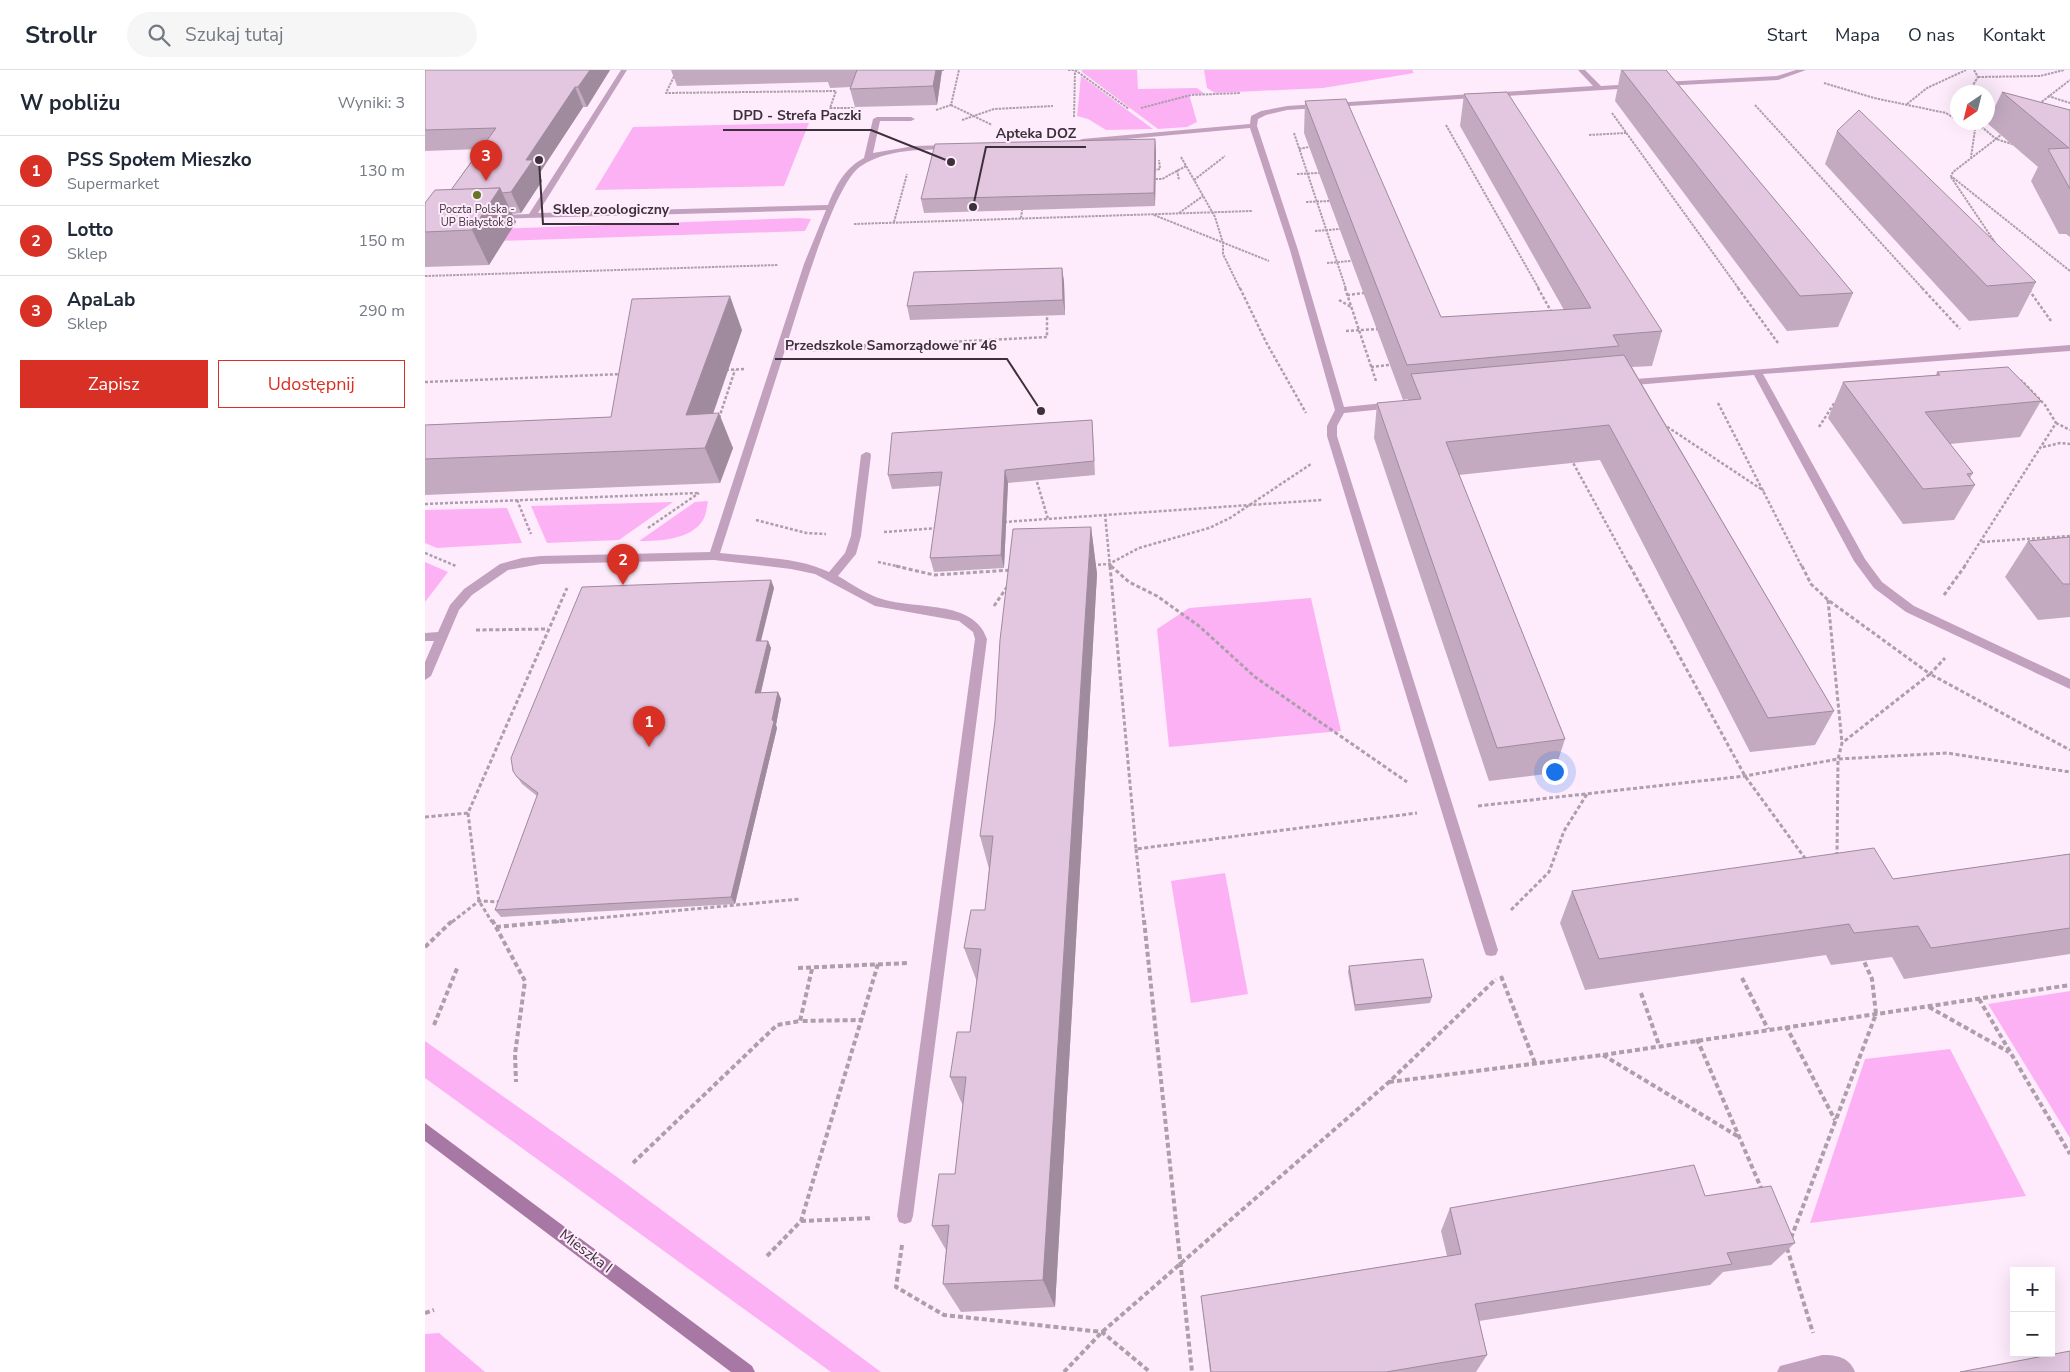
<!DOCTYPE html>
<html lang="pl">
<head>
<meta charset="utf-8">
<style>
  :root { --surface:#fff; --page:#f6f6f7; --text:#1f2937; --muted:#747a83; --line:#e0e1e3; --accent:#d93025 }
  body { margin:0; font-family:"Nunito Sans",sans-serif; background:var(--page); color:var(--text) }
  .controls { position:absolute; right:15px; bottom:15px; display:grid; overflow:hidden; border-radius:0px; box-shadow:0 5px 20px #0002 }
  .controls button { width:45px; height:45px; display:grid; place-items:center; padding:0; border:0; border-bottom:1px solid var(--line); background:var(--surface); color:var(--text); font:25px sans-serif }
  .compass { position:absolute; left:1525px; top:15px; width:45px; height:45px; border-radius:50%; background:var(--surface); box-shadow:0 5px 20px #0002; rotate:215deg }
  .you { position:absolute; left:1129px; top:701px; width:18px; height:18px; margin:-12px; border:4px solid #fff; border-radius:50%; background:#1a73e8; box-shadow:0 0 0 8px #1a73e833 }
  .badge { display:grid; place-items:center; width:32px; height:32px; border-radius:50%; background:var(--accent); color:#fff; font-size:16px; font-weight:700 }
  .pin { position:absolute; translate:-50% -41px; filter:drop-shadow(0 1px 2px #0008) }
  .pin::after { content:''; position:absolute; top:26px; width:18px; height:15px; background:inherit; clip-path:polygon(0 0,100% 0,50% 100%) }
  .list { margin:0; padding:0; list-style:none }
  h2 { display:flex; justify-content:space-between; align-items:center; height:65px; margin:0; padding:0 20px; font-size:21px }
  h2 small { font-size:16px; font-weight:400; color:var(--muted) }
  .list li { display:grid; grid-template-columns:32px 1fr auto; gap:15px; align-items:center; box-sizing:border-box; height:70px; padding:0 20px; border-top:1px solid var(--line) }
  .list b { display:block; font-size:19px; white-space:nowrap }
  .list p { margin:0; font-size:16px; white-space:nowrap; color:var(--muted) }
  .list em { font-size:16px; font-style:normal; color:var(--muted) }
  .actions { display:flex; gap:10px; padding:15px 20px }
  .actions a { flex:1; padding:11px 0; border:1px solid var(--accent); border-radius:0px; text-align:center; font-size:18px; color:var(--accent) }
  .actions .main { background:var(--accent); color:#fff }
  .icon { flex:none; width:28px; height:28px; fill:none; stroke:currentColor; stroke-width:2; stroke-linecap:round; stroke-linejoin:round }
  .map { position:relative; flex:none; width:1645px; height:1302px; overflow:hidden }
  header { display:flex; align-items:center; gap:30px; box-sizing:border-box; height:70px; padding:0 25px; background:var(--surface); border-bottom:1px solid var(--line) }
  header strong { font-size:24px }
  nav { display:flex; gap:28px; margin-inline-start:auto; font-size:18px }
  .search { width:350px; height:45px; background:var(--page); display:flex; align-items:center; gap:12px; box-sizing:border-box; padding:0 18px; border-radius:28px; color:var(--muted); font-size:19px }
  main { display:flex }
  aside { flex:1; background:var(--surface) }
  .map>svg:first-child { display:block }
</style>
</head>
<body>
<header>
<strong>Strollr</strong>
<div class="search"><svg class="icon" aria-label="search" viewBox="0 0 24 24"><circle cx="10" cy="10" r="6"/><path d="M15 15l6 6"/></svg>Szukaj tutaj</div>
<nav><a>Start</a><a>Mapa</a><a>O nas</a><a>Kontakt</a></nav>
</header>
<main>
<aside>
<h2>W pobliżu<small>Wyniki: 3</small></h2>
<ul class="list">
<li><span class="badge">1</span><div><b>PSS Społem Mieszko</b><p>Supermarket</p></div><em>130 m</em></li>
<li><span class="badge">2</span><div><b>Lotto</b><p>Sklep</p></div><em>150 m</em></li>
<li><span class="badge">3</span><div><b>ApaLab</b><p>Sklep</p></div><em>290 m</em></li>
</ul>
<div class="actions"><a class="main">Zapisz</a><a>Udostępnij</a></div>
</aside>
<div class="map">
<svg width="1645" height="1302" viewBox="0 0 1645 1302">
  <rect width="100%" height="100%" fill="#feecfc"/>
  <!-- green -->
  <g fill="#fdb1f5">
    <polygon points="657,0 712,0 713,19 772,18 780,24 764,24 772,52 762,57 733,59 657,2"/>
    <polygon points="779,0 987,0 989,3 898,18 790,23 782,18"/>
    <polygon points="656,6 728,59 681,60 663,49 652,46"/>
    <polygon points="384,53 359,116 170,120 208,57"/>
    <polygon points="374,148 386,149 380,161 11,173 14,161"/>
    <path d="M 283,431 C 282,437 281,445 278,450 C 266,470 234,471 214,471 L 270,432 Z"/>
    <polygon points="248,432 194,470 122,473 106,436"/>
    <polygon points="82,438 97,473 12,478 0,473 0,440"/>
    <polygon points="0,492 23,502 0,532"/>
    <polygon points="886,528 916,661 744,677 732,559 764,538"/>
    <polygon points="800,803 823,924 766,933 746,811"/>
    <polygon points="1645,921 1645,1068 1563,934"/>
    <polygon points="0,971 192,1107 456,1302 406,1302 0,1008"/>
    <polygon points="1525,979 1601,1126 1385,1153 1440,989"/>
    <polygon points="14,1263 60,1302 0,1302 0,1264"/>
  </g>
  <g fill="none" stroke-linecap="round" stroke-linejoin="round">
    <!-- path-far3 -->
    <g stroke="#ad9eab" stroke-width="2" stroke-dasharray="2.5 1" stroke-linecap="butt">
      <polyline points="252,0 241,23 411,21 405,38 430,38"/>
      <polyline points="517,0 519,0"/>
      <polyline points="643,0 650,0 704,39"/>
      <polyline points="1549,0 1553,7 1548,15 1555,22"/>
      <polyline points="1553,7 1615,6 1639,0"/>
      <polyline points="1399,13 1449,28 1521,43 1532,50"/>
      <polyline points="1623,26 1645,33"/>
      <polyline points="1482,34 1502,18 1541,0"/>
      <polyline points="1614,34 1645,10"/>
      <polyline points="526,35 567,55"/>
      <polyline points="1330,35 1498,219"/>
      <polyline points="716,38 766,25 815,23"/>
      <polyline points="511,40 526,35 534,0"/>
      <polyline points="1187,43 1314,219"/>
      <polyline points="649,47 650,1"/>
      <polyline points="537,50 569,39 628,36"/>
      <polyline points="1546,52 1551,53 1546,87"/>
      <polyline points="1551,52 1571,69 1528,102 1526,106 1645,201"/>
      <polyline points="1021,55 1114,219"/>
      <polyline points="869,63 921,219"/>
      <polyline points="1578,63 1571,69 1590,75"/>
      <polyline points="1164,65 1201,63"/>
      <polyline points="874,79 884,77"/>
      <polyline points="756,87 790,147 798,173 798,184 815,219"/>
      <polyline points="729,100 735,99 734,90"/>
      <polyline points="752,100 754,110"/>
      <polyline points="872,104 894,103"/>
      <polyline points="1526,107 1571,174"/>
      <polyline points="727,109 737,109 761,96"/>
      <polyline points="769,110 800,86"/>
      <polyline points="881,132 904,131"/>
      <polyline points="754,143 778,126"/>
      <polyline points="729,145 844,191"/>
      <polyline points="596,148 597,140"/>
      <polyline points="469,152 482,104"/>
      <polyline points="429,154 827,141"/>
      <polyline points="890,161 915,159"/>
      <polyline points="902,193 926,191"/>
      <polyline points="0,206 353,195"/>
    </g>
    <!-- path-far2 -->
    <g stroke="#ad9eab" stroke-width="2.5" stroke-dasharray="3 2" stroke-linecap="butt">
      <polyline points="815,218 841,272 881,343"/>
      <polyline points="920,218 951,311"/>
      <polyline points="1113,218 1127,243"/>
      <polyline points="1313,218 1353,273"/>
      <polyline points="1497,218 1535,259"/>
      <polyline points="1604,220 1626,251"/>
      <polyline points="922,225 939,223"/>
      <polyline points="914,230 926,237"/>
      <polyline points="921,261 953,259"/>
      <polyline points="504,273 622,267 622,245"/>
      <polyline points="946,297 964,295"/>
      <polyline points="301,300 320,299"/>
      <polyline points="0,312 198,304"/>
      <polyline points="1293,333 1377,497"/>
      <polyline points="294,348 310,300"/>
      <polyline points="1631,353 1645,360"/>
      <polyline points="1238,354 1339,421"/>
      <polyline points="1394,357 1410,332"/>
      <polyline points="1618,377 1635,373 1645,374"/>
      <polyline points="1146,389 1205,497"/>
      <polyline points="612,412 623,449"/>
      <polyline points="92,430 106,464"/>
      <polyline points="0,434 273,423"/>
      <polyline points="680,444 685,497"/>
      <polyline points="331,450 381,463 401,464"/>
      <polyline points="579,452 897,430"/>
      <polyline points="223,458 274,423"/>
      <polyline points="459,462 513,458"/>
      <polyline points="1557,472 1645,466"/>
      <polyline points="0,483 31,496"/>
      <polyline points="453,492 476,497"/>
      <polyline points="684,494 688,497"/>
      <polyline points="668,495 684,494 714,478 784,458 805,448 886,394"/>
      <polyline points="1539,497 1631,353 1620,335 1596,310"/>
    </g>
    <!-- path-far1 -->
    <g stroke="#ad9eab" stroke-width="3" stroke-dasharray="4 2.5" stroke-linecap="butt">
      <polyline points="471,496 509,505 587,500"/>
      <polyline points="685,496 711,779 992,743"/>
      <polyline points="686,496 704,512 732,526 774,556 830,607 982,712"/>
      <polyline points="1205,496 1320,706 1382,791"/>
      <polyline points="1377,496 1386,514 1403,530 1505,604 1520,588"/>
      <polyline points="1519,525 1540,496"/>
      <polyline points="1403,530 1417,673"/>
      <polyline points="569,536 582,517"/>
      <polyline points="51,560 123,559"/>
      <polyline points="1053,736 1320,706 1413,689 1522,683 1645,702"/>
      <polyline points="43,743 54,831 67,852"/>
      <polyline points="0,747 43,743 142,518"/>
      <polyline points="711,779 719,852"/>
      <polyline points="1412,786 1413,689 1417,673 1505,604 1645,680"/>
      <polyline points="1086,840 1124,802 1139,761 1162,724"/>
      <polyline points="27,852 54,831 78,832"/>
      <polyline points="130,852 375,829"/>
    </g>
    <!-- path -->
    <g stroke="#ad9eab" stroke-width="4" stroke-dasharray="5 3" stroke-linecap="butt">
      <polyline points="67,850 71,857 144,850"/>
      <polyline points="719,850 767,1302"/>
      <polyline points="71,857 100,911 90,984 91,1012"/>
      <polyline points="0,877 28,850"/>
      <polyline points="373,898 483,893"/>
      <polyline points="387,899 375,951 437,950"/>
      <polyline points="1076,906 1110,993"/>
      <polyline points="1317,908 1343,959"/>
      <polyline points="1216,923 1234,975"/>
      <polyline points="1554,929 1645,1084"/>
      <polyline points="1504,937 1584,982"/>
      <polyline points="9,955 33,896"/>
      <polyline points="1361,956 1410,1050"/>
      <polyline points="1272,969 1337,1120"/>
      <polyline points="1178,985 1314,1067"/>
      <polyline points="964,1012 1178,985 1645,915"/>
      <polyline points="208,1093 352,955 375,951"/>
      <polyline points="376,1151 448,1148"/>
      <polyline points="1366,1168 1451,944 1447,909 1437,887"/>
      <polyline points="477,1175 471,1217 519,1245 677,1262 725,1302"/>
      <polyline points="1362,1178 1388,1263"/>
      <polyline points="342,1186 376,1151 453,894"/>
      <polyline points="0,1243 9,1240"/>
      <polyline points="639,1302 677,1262 964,1012 1071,909"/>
    </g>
    <!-- lane -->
    <g fill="#c2a1be" fill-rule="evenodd">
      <path d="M 196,0 L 202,0 L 113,143 L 403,135 C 411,115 420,98 439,88 L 448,49 L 452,47 L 486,47 L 490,49 L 486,51 L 455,51 L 448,83 L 489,76 L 525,75 L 529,77 L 525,79 C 495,80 462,79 436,96 C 409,112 373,240 362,274 L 399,276 L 477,272 L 482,275 L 477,278 L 399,282 L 360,280 L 295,483 C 328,487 375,487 404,502 L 420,483 L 426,466 L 436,385 L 441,382 L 445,383 L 446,385 L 436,466 L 431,484 L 413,506 C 427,514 442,525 457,529 C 490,540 549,529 562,569 L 488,1146 L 486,1152 L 480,1154 L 474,1152 L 472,1146 L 550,569 L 548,562 L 534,551 L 450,536 L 390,504 L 366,499 L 289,490 L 116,494 L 83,500 L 47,525 L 34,540 L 6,606 L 0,610 L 0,592 L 9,571 L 0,571 L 0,563 L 13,562 L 25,535 L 39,519 L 75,494 L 97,488 L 116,486 L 285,482 L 379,194 L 401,140 L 69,149 L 69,145 L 72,145 L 104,144 Z"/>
      <polygon points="1153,0 1160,0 1176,16 1209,14 1213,16 1209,18 862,40 841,45 833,49 832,56 873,180 919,337 969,332 974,335 969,338 919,343 912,356 912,366 1073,880 1071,885 1066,886 1061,885 1059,880 902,366 902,356 910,340 865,180 825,58 657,73 653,71 657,69 825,54 826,46 836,41 862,36 1168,16"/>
      <polygon points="1371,0 1381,0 1353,10 1237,16 1233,14 1237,12 1352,6"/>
      <polygon points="1645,275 1645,281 1338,304 1440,489 1457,512 1489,536 1645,609 1645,619 1481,542 1449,518 1429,491 1329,305 1198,316 1193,313 1198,310"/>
      <path d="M 1397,1285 C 1412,1285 1424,1287 1430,1302 L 1352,1302 L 1355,1296 Z"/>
    </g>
    <!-- secondary -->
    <polygon fill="#a878a4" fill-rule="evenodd" points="0,1053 327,1296 330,1302 306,1302 0,1071"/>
  </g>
  <!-- wall -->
  <g fill="#c3aac1">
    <polygon points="0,0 185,0 162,37 158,37 114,104 117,111 96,143 87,144 91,152 64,195 0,197 0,133 26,120 55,79 0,81"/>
    <polygon points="246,0 517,0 512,35 430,37 425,19 426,17 405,18 403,12 252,16"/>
    <polygon points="1196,0 1241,0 1428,223 1413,257 1362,261 1190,31"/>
    <polygon points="1577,22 1645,40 1645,167 1641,164 1634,164 1606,111 1613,97 1562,53"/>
    <polygon points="1039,24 1237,261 1227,296 1207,297 1409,641 1390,675 1325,682 1175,390 1034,405 1140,669 1129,703 1064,711 949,368 952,333 983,331 983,329 978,330 879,63 880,31 1016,247 1139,240 1035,56"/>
    <polygon points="1412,61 1611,212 1593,247 1544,251 1400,94"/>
    <polygon points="730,69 731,82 730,136 499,143 496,129"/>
    <polygon points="637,198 639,212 640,245 485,250 482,236"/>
    <polygon points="317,260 288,344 308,378 295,413 0,425 0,355 186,347"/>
    <polygon points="1512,302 1616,331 1595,367 1525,374 1548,403 1545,408 1550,415 1529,450 1478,454 1403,348 1418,312 1511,305"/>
    <polygon points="667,350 668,363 670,405 583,413 579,498 509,502 505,488 515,416 467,419 463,405"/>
    <polygon points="666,457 672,504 630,1237 536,1242 518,1214 521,1180 507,1156 530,1104 538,1036 525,1007 545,962 552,912 539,878 560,840 564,799 555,766"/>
    <polygon points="1645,467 1645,547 1613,550 1580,507 1603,471"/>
    <polygon points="346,510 349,518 336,571 343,571 346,578 336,623 353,622 356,629 351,655 352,658 310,834 76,847 70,840 112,726 97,714 88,701"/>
    <polygon points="1645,784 1645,884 1479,909 1467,887 1406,895 1401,885 1160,920 1135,853 1147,821 1468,809"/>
    <polygon points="924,896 1007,927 1005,933 930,941 923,902"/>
    <polygon points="1280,1126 1370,1173 1346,1195 1298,1202 1285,1215 1054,1251 1062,1285 1051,1302 785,1302 776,1226 1022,1186 1016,1161 1025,1138"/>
  </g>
  <!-- shaded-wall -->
  <g fill="#9f8b9d">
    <polygon points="165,0 185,0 162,37 153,17"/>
    <polygon points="511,0 517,0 512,35 508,16"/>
    <polygon points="150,17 158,37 114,104 117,111 96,143 86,122 101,90"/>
    <polygon points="730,69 731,82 730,136 729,123"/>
    <polygon points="75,118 91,152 64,195 47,160"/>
    <polygon points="637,198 639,212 640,245 638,230"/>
    <polygon points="305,226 317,260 276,378 261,345"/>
    <polygon points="294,343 308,378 295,413 280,378"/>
    <polygon points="580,400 583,413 579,498 576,485"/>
    <polygon points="666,457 672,504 630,1237 618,1210"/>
    <polygon points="346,510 349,518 334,578 331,571"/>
    <polygon points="343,571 346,578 334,630 330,623"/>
    <polygon points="353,622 356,629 351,655 352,658 310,834 306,827"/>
  </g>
  <!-- building -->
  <g fill="#e3c6e0" stroke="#9f8b9d">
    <polygon points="0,0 165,0 153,17 150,17 101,90 108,90 86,122 77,123 75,118 26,120 71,58 0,60"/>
    <polygon points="432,0 511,0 508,16 425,19"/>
    <polygon points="1197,0 1241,0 1428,223 1375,226"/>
    <polygon points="1082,22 1237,261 1188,265 1194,276 982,295 880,31 921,29 1016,247 1166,238 1039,24"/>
    <polygon points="1577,22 1645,40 1645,119 1623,79 1644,78"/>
    <polygon points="1434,40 1611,212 1562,216 1412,61"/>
    <polygon points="730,69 729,123 496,129 510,74"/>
    <polygon points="75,118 47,160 0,162 0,133 10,120"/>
    <polygon points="637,198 638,230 482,236 489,202"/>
    <polygon points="305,226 261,345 294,343 280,378 0,389 0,355 186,347 207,229"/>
    <polygon points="1199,285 1409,641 1343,648 1184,355 1021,372 1140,669 1072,678 952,333 996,329 986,304"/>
    <polygon points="1583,297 1616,331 1500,342 1548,403 1542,404 1550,415 1498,419 1418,312 1515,305 1512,302"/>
    <polygon points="667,350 669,391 580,400 576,485 505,488 517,402 463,405 467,363"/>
    <polygon points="666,457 618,1210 518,1214 524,1155 507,1156 514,1104 530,1104 541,1007 525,1007 532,962 545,962 556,879 539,878 546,840 560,840 568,766 555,766 570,651 575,570 588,459"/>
    <polygon points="1645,467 1645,514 1638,514 1603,471"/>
    <polygon points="346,510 331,571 343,571 330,623 353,622 347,650 349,651 306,827 70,840 113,723 92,707 88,701 86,688 157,517"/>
    <polygon points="1449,778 1468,809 1645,784 1645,858 1506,878 1493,856 1429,863 1424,854 1174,889 1147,821"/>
    <polygon points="998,889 1007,927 930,935 924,896"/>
    <polygon points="1269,1095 1280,1126 1346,1116 1370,1173 1302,1183 1307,1194 1050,1234 1062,1285 961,1302 786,1302 776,1226 1036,1184 1025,1138"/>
    <polygon points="1645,1281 1645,1302 1535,1302"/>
  </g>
  <!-- markers -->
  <circle fill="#667624" stroke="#feecfc" stroke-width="2" cx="52" cy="125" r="5"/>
  <g text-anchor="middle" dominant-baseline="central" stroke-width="4" stroke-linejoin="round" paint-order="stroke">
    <!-- far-poi labels -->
    <g font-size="11" fill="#3c303a" stroke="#feecfc">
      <text x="52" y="139">Poczta Polska -<tspan x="52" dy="13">UP Białystok 8</tspan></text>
    </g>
    <!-- near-street labels -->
    <g font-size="15" fill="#3c303a" stroke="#feecfc">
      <text transform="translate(161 1181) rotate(37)">Mieszka I</text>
    </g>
  </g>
  <!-- callouts -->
  <path fill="none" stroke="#3c303a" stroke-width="2" d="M526 92L446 60H298M548 137L561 77H661M114 90L118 154H254M616 341L582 289H350"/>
  <g fill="#3c303a" stroke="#feecfc" stroke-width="2">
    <circle cx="526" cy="92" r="5"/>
    <circle cx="548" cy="137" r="5"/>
    <circle cx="114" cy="90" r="5"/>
    <circle cx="616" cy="341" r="5"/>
  </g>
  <g font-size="14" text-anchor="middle" font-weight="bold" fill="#3c303a" stroke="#feecfc" stroke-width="4" stroke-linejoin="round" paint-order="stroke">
    <text x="372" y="50">DPD - Strefa Paczki</text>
    <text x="611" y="68">Apteka DOZ</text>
    <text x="186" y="144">Sklep zoologiczny</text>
    <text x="466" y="280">Przedszkole Samorządowe nr 46</text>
  </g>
</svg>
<div class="controls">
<button>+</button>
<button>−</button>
</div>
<svg class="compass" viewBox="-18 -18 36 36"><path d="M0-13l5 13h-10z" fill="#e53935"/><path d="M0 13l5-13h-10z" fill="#747a83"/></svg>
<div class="you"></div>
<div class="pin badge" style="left:224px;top:677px">1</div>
<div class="pin badge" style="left:198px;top:515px">2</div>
<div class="pin badge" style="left:61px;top:111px">3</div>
</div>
</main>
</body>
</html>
